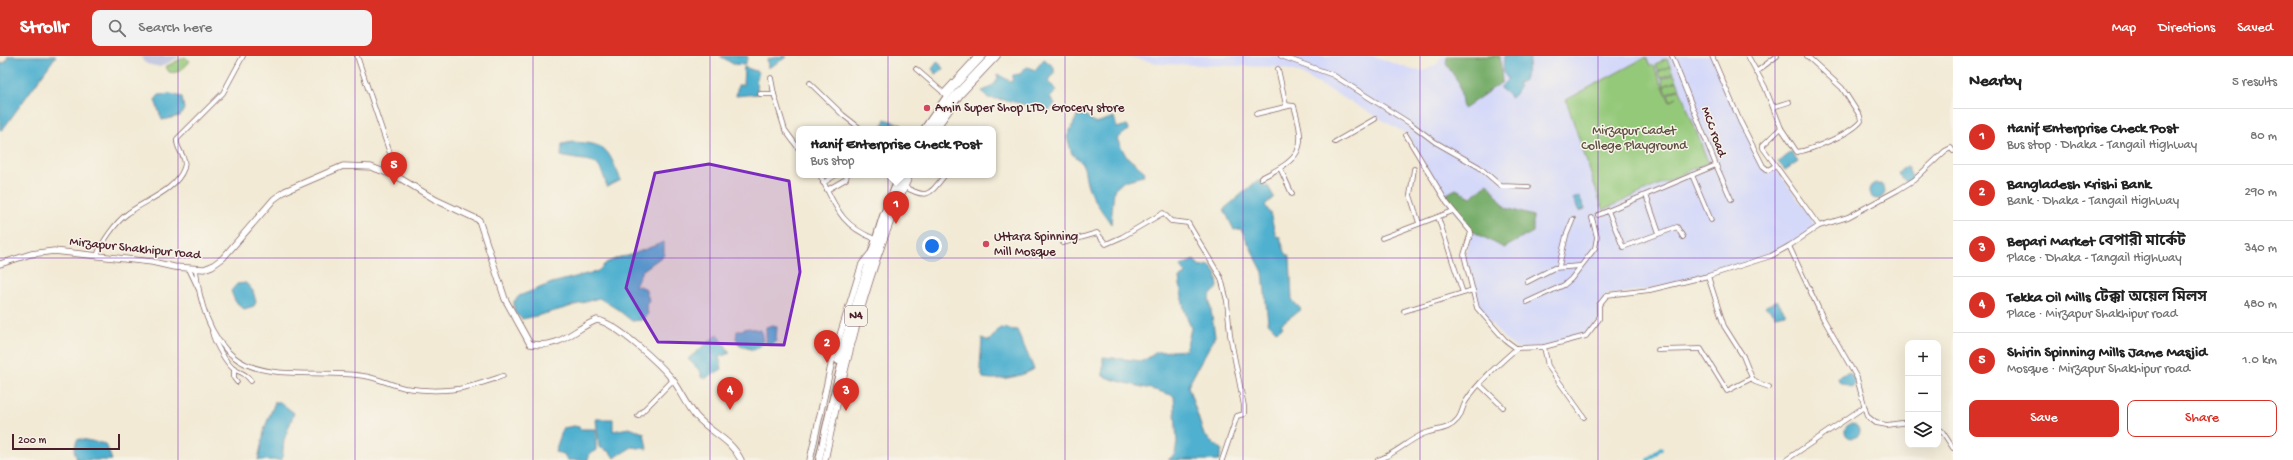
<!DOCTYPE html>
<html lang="en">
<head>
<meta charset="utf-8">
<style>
  :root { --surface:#fff; --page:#f2f2f2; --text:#222; --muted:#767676; --line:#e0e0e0; --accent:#d93025 }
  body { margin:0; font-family:"Gochi Hand","Noto Sans Bengali",sans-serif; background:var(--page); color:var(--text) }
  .controls { position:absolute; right:12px; bottom:12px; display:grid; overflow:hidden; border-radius:8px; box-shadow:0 4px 16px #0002 }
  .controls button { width:36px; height:36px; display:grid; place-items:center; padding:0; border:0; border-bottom:1px solid var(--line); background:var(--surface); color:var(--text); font:20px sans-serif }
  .scale { position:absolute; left:12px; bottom:10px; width:108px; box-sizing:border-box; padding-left:4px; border:2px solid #4a1f2b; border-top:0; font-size:11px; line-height:14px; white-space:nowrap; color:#4a1f2b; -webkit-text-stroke:3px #f7f3e8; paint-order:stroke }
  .you { position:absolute; left:932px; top:190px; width:14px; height:14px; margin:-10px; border:3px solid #fff; border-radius:50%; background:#1a73e8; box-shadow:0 0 0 6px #1a73e833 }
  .badge { display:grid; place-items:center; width:26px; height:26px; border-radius:50%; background:var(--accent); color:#fff; font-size:13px; font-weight:700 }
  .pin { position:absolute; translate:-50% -33px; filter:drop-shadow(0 1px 2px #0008) }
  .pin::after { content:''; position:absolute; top:21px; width:14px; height:12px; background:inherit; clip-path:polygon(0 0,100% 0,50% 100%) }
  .popup { position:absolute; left:796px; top:70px; width:200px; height:52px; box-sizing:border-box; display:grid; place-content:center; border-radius:8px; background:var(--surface); filter:drop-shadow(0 1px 3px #0005); font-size:13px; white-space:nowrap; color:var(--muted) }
  .popup b { font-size:15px; color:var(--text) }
  .popup::after { content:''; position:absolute; left:50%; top:100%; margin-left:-8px; border:8px solid transparent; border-top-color:var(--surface) }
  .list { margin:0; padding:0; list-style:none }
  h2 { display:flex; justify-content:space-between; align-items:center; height:52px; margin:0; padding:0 16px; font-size:17px }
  h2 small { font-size:13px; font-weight:400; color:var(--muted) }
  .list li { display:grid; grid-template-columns:26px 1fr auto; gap:12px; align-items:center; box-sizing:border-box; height:56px; padding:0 16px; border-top:1px solid var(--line) }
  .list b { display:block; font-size:15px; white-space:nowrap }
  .list p { margin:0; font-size:13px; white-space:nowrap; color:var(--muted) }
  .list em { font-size:13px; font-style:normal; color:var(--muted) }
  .actions { display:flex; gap:8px; padding:12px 16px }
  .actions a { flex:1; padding:9px 0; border:1px solid var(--accent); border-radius:8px; text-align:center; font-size:14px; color:var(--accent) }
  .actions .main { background:var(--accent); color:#fff }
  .icon { flex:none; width:22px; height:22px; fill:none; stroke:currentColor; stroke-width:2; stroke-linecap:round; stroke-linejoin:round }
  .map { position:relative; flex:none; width:1953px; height:404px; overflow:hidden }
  header { display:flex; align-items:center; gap:24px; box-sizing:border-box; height:56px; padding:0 20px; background:var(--accent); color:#fff }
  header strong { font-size:19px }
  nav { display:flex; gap:22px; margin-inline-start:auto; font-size:14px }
  .search { width:280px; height:36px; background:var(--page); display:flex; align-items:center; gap:10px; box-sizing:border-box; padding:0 14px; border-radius:8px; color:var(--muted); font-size:15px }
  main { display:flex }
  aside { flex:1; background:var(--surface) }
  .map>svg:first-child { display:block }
</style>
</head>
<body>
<header>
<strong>Strollr</strong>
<div class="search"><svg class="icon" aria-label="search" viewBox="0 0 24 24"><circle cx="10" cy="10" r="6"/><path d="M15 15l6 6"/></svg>Search here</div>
<nav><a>Map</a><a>Directions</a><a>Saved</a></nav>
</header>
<main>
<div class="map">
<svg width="1953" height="404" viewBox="0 0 1953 404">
  <rect width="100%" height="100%" fill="#f7f3e8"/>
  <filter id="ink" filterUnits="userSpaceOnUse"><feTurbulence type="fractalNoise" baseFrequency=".025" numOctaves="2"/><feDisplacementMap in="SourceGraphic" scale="8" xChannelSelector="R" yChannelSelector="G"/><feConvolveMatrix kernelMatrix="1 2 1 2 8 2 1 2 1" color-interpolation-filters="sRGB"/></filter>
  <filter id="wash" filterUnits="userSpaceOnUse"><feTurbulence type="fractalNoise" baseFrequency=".012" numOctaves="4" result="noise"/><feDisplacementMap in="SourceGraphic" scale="16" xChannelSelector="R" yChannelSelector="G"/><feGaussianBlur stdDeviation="0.9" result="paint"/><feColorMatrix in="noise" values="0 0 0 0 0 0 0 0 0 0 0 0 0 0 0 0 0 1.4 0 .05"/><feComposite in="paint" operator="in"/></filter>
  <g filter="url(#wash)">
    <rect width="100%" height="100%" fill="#f2ead5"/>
    <!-- built -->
    <polygon fill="#d4d8f9" points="1124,0 1372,0 1413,14 1424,15 1437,8 1442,0 1711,0 1762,111 1769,117 1776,113 1802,149 1816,171 1782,194 1716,216 1650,233 1607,239 1599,249 1599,263 1586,280 1546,291 1516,292 1505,284 1478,252 1465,199 1472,176 1447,147 1407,78 1298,16 1276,11 1162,8"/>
    <!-- industrial -->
    <polygon fill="#bdc3de" points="141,0 181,0 160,11 147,8 143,5"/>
    <!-- green -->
    <g fill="#94c97a" stroke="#6f7452">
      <path d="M 185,1 L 190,5 C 185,11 178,19 169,16 L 166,11 L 167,10 Z"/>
      <polygon points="1646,1 1650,10 1653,9 1670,46 1677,42 1670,45 1668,38 1680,33 1708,106 1603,154 1566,44"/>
      <polygon points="1667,3 1670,10 1658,15 1655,8"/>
      <polygon points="1670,10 1673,17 1661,22 1658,16"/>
      <polygon points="1674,18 1677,25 1664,30 1662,23"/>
      <polygon points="1677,25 1680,32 1667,37 1664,30"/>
    </g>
    <!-- forest -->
    <g fill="#77ad6a" stroke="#60664a">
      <polygon points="1447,0 1500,0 1502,26 1463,53 1459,27 1446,8"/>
      <polygon points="1488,127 1506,152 1533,160 1533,176 1504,192 1474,176 1445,139 1456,133 1471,141"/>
    </g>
    <!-- water -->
    <g fill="#50b0cf" stroke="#4d687d">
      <polygon points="8,0 56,0 3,73 0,74 0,8 6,6"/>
      <polygon points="720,0 748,0 745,9 733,8"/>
      <polygon points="782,0 787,1 768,12 767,3"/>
      <polygon points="1504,0 1531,0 1524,24 1517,28 1520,30 1512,42 1500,32 1508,23 1503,16"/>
      <path d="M 1044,3 L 1054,11 L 1054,17 L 1048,26 L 1057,34 L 1050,42 L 1055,48 L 1047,57 C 1027,48 1009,44 988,42 L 982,35 C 989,33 994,29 998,23 L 997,18 L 1012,26 L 1013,19 L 1020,18 L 1023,13 L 1028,11 L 1035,14 Z"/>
      <polygon points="938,5 943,13 936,18 932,13"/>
      <polygon points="744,11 759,16 756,25 758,38 736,40 738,29 743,29"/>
      <polygon points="171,38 182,41 184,53 180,60 162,64 155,44 159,39"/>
      <path d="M 1085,59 L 1096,67 L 1114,61 L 1117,72 L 1127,69 L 1128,74 L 1117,83 L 1126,100 L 1145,116 L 1143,120 L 1124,125 L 1114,134 L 1111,168 C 1104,157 1092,143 1088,130 C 1083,115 1088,109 1072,98 L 1067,81 L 1077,60 Z"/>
      <polygon points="885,63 902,69 903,73 881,73"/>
      <path d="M 573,86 C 609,88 607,93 621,124 L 607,131 C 598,97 592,108 561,100 L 562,88 Z"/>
      <polygon points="1792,96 1798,105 1785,114 1778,106"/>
      <polygon points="1907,111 1913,123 1907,127 1898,117 1902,112"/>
      <polygon points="1257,125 1261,125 1265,131 1268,130 1274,141 1265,149 1270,157 1276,180 1280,181 1285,196 1290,202 1292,244 1301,253 1281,268 1283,271 1276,275 1268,267 1263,216 1241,173 1234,174 1224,153"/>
      <circle cx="1877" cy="135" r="8"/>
      <polygon points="1579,140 1585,153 1579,155 1573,143"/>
      <path d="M 664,186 L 664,199 L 642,215 L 635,229 L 645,232 L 649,244 L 646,248 L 648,258 L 642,264 L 632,265 L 617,253 L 599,242 C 574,249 548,258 522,263 L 514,256 L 514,245 L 519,240 L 552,227 L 598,215 L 606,207 L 620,201 L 628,200 Z"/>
      <path d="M 1194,204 L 1201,211 L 1210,209 L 1216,217 L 1218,231 L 1209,241 L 1215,280 L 1188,330 L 1204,379 L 1222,394 L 1219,404 L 1168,404 L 1175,398 L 1177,386 L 1174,340 C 1150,331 1126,329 1103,320 L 1103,301 L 1143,305 L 1157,296 L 1186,294 L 1191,272 L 1184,253 L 1179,222 L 1186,218 L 1180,210 Z"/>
      <polygon points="246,227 253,235 256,246 254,250 244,253 235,245 231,235 237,228"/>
      <polygon points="1777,245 1786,258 1775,260 1766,250"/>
      <polygon points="773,269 777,271 776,285 772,289 766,287 766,271"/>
      <polygon points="748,272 761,274 763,288 754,294 740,290 736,282 737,275"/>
      <path d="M 1000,272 L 1017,274 L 1034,313 C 1022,321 998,325 983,322 L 980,311 L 982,282 L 989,285 Z"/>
      <polygon points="718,278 730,297 719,301 722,313 706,322 701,321 701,316 688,303"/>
      <polygon points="1846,317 1850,317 1856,326 1852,332 1839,326 1838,321"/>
      <polygon points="275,346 280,346 294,357 284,384 282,404 258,404 265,371"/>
      <polygon points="596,363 613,363 613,375 629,372 644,377 647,393 632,391 614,402 610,396 599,391"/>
      <circle cx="1852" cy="375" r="7"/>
      <polygon points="574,370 579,371 580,373 596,373 596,395 590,397 588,404 567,404 564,398 555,396 563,372"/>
      <polygon points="81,383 106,388 112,404 77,404 74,394 77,384"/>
    </g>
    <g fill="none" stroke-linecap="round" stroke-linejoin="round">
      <!-- canal -->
      <polyline stroke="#50b0cf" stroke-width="4" points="1648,404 1661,392"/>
    </g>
  </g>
  <g filter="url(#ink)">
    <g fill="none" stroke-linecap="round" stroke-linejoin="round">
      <!-- minor casing -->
      <g stroke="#856666" stroke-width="5.5">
        <g id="minor">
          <polyline points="357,0 398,121"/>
          <polyline points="1281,0 1333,19 1411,68 1435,86 1479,111 1501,130 1529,131"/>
          <polyline points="1712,0 1740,65 1763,110 1768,114 1775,110"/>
          <path d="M 1748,0 L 1765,31 L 1781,72 L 1797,96 C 1812,94 1852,77 1861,65 L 1860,60 L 1842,32 L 1807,0"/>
          <polyline points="916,13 945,38"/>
          <polyline points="1756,16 1777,0"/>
          <polyline points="810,27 843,59 861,73"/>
          <polyline points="760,38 774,38 771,22"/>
          <polyline points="774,38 785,74 799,93"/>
          <polyline points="1773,51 1789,46"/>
          <polyline points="1256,58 1289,50"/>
          <polyline points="1781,72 1763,89 1763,92 1819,170"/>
          <polyline points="1406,79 1447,147 1471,176 1464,199 1477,252 1505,284 1516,292 1544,291 1586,280 1599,263 1599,249 1607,239 1650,234 1708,220 1771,200 1789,190 1823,262 1857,322 1867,360 1876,367 1887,369 1908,366"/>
          <polyline points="1335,86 1375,63"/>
          <polyline points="1716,109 1731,143"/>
          <polyline points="1280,112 1292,138"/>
          <polyline points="1414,113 1410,139 1419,167"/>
          <path d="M 820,119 C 836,151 840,169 875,183"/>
          <polyline points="1692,119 1711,164"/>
          <path d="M 1261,122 C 1301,102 1307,95 1294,50 L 1286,49 L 1278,13"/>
          <polyline points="823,127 836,119"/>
          <path d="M 903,130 C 928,144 929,139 945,119"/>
          <polyline points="827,134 846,123 847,119"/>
          <polyline points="1646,139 1659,177"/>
          <polyline points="1608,155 1623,191 1677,171 1683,181"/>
          <polyline points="1598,159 1716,109 1672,0"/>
          <polyline points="1438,161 1463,237"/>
          <polyline points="1382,182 1453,155"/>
          <polyline points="1063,187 1097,177 1106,188 1122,181 1163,157 1171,165 1188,167 1221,222 1227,245 1230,279 1244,350 1244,358 1237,360 1222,404"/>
          <polyline points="1789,190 1819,170 1848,161 1898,134 1914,124 1945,95 1951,92 1953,95"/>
          <path d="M 97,200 C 101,187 116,166 127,158 C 145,144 176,135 184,112 C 188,101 175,93 177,83 L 223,37 L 243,0"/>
          <polyline points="1559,210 1566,180 1573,163"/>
          <polyline points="189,213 198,232"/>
          <path d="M 196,214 C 199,244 209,281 234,301 C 265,326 325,313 364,320 C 378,322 391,329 405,332 C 418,334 434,335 447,334 C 466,333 485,326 503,320"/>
          <polyline points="1708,220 1724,270 1743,300 1752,322 1755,326 1769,331"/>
          <polyline points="1527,226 1554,212 1580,210"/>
          <polyline points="1527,246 1564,229 1571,223 1595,192 1597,181 1592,162"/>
          <polyline points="1404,255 1473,234"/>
          <path d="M 212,276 C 214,286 227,309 235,314 C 242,317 246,318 251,325"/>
          <polyline points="1544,291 1548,310 1584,361"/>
          <polyline points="1658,294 1701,293 1727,335 1752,322"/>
          <polyline points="234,313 234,322 237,326"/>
          <polyline points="1480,329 1503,351"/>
          <polyline points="638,360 673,324"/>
          <polyline points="1938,373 1942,375 1953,392"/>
          <path d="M 1378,404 C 1396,398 1409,383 1426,377 C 1437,373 1449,374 1457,364 C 1462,359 1462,351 1466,345 C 1479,325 1499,308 1517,292"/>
          <polyline points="1786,404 1864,351"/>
        </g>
      </g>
      <!-- major casing -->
      <g stroke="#856666" stroke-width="7">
        <g id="major">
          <polyline points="944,37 978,0"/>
          <polyline points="936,73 961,38 997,0"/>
          <path d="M 0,208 L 31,198 L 54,195 L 152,206 L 174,211 L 204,213 L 212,210 L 223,202 L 274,143 L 285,135 L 343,110 L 371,111 L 398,121 L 436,144 L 479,164 L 505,243 L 530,288 C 562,293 573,273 597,264 C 616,267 660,308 673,324 C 681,335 687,349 696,360 C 712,378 730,382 741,404"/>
          <polyline points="810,404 832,305 862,208 870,198"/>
          <path d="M 825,404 C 845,307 869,209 910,119"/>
        </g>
      </g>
      <!-- highway casing -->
      <g stroke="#856666" stroke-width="8">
        <g id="highway">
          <polyline points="924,73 952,33 983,0"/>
          <polyline points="930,73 955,39 992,0"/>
          <polyline points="838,305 883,160 900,119"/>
          <path d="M 819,404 C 839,307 866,210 905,119"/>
        </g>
      </g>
      <!-- minor -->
      <use href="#minor" stroke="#fff" stroke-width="4"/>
      <!-- major -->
      <use href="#major" stroke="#fff" stroke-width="5.5"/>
      <!-- highway -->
      <use href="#highway" stroke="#fff" stroke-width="6"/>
    </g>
  </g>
  <!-- marked area -->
  <path fill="#7b2cbf" fill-opacity="0.2" stroke="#7b2cbf" stroke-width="3" stroke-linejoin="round" d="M 709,108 L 789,125 L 800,216 L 784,289 L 658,286 L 626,232 L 655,117 Z"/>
  <!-- grid -->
  <path fill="none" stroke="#7b2cbf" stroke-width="1" stroke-opacity="0.55" d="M 178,0 L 178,404M 355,0 L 355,404M 533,0 L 533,404M 710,0 L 710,404M 888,0 L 888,404M 1065,0 L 1065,404M 1243,0 L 1243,404M 1420,0 L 1420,404M 1598,0 L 1598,404M 1775,0 L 1775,404M 0,202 L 1953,202"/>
  <!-- markers -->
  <g fill="#d1495b" stroke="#f7f3e8" stroke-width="1.5">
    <circle cx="927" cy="52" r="4"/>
    <circle cx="986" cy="188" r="4"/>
  </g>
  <g text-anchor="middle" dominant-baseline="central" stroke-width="3" stroke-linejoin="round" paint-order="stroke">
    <!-- shield labels -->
    <rect fill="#f7f3e8" stroke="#7e5f64" stroke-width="1" x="845" y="250" width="22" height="20" rx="3"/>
    <g font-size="12" font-weight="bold" fill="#4a1f2b">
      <text x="856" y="260">N4</text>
    </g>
    <!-- poi labels -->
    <g font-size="13" fill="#4a1f2b" stroke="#f7f3e8" text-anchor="start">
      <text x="935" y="52">Amin Super Shop LTD, Grocery store</text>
      <text x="994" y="181">Uttara Spinning<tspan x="994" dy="15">Mill Mosque</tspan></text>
    </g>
    <!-- park labels -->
    <g font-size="13" fill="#605243" stroke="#f7f3e8">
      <text x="1634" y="75">Mirzapur Cadet<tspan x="1634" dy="15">College Playground</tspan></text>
    </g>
    <!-- street labels -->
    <g font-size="13" fill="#4a1f2b" stroke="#f7f3e8">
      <text transform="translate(1713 76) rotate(70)">MCC road</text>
      <text transform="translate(135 193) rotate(6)">Mirzapur Shakhipur road</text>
    </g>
  </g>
</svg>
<div class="controls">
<button>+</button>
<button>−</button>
<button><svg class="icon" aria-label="layers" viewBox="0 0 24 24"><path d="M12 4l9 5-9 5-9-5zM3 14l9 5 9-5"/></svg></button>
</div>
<div class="scale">200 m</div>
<div class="you"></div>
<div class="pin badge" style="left:896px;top:168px">1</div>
<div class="popup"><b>Hanif Enterprise Check Post</b>Bus stop</div>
<div class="pin badge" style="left:827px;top:307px">2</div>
<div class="pin badge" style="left:846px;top:355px">3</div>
<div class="pin badge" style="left:730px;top:354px">4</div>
<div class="pin badge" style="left:394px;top:129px">5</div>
</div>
<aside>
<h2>Nearby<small>5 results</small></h2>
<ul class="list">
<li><span class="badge">1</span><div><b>Hanif Enterprise Check Post</b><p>Bus stop · Dhaka - Tangail Highway</p></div><em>80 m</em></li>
<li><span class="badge">2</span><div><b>Bangladesh Krishi Bank</b><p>Bank · Dhaka - Tangail Highway</p></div><em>290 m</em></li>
<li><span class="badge">3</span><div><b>Bepari Market বেপারী মার্কেট</b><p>Place · Dhaka - Tangail Highway</p></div><em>340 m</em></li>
<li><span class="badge">4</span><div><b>Tekka Oil Mills টেক্কা অয়েল মিলস</b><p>Place · Mirzapur Shakhipur road</p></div><em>480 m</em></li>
<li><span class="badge">5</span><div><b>Shirin Spinning Mills Jame Masjid</b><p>Mosque · Mirzapur Shakhipur road</p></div><em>1.0 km</em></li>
</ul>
<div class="actions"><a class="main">Save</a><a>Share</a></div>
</aside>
</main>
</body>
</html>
